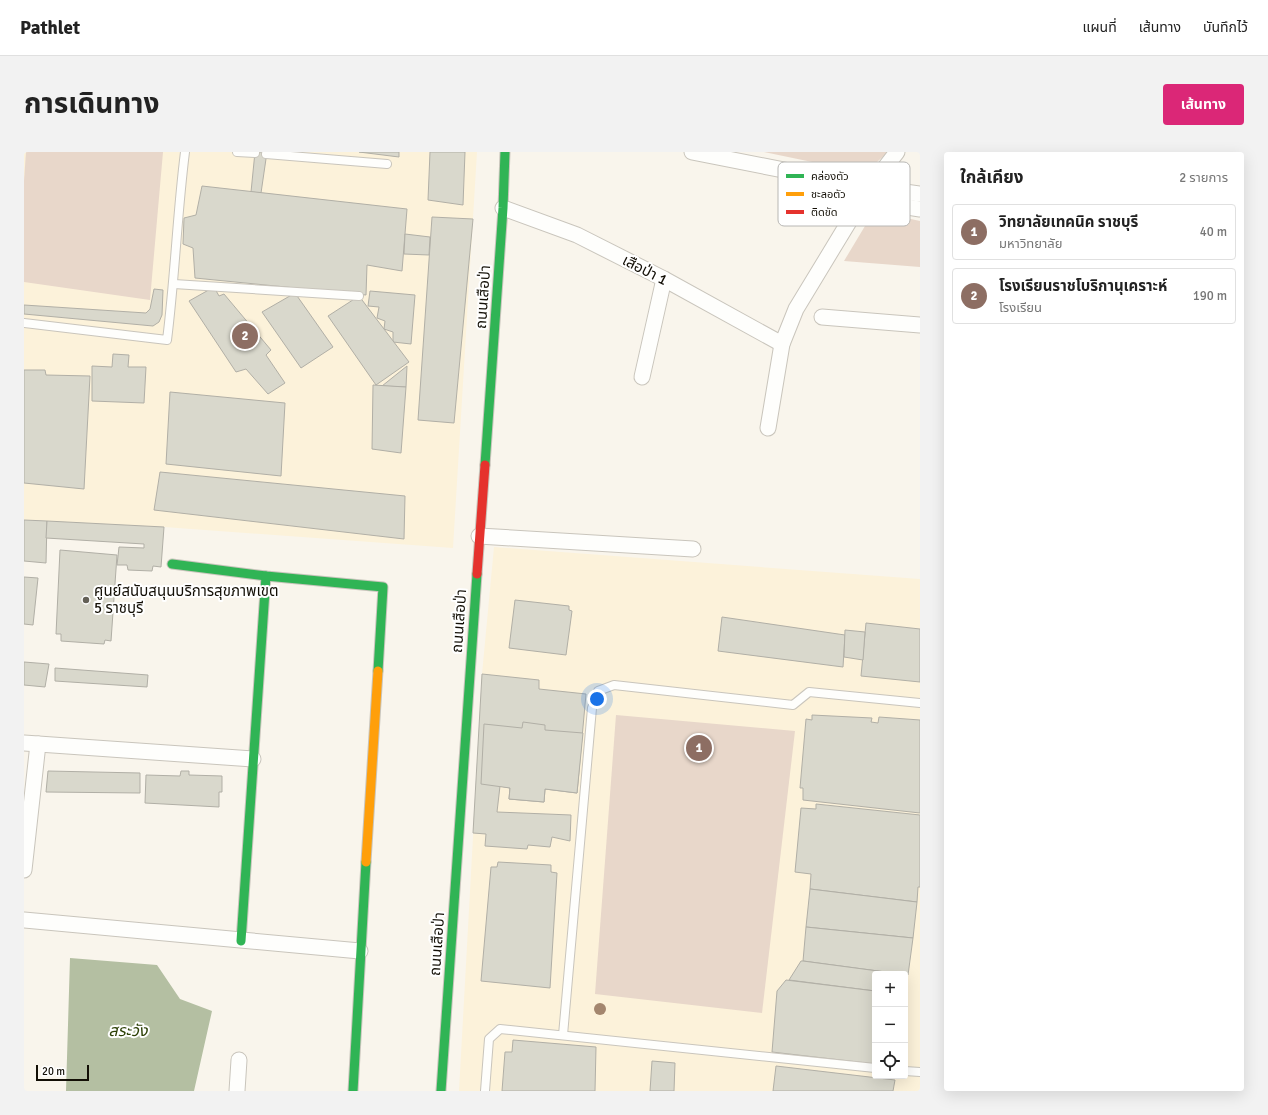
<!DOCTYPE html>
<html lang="th">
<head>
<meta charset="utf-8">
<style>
  :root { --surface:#fff; --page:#f2f2f2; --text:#222; --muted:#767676; --line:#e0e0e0; --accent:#db2777 }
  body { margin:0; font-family:Signika,"Noto Sans Thai",sans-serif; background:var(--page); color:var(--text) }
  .controls { position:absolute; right:12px; bottom:12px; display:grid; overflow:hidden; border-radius:4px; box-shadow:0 4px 16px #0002 }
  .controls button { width:36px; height:36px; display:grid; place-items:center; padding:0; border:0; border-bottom:1px solid var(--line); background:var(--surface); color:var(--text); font:20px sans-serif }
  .scale { position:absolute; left:12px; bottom:10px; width:53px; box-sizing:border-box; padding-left:4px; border:2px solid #130f06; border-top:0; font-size:11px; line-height:14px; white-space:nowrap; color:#130f06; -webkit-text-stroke:3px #fff; paint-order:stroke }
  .you { position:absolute; left:573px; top:547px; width:14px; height:14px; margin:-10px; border:3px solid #fff; border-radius:50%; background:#1a73e8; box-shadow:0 0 0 6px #1a73e833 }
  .badge { display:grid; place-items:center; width:26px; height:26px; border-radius:50%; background:var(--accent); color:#fff; font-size:13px; font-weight:700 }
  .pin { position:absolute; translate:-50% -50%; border:2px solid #fff; box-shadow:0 1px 4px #0006 }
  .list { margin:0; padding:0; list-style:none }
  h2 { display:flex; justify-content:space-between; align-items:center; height:52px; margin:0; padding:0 16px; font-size:17px }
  h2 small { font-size:13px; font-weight:400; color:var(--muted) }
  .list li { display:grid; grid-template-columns:26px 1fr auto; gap:12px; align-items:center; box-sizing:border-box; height:56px; margin:0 8px 8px; padding:0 8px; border:1px solid var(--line); border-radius:4px }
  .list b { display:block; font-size:15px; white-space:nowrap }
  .list p { margin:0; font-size:13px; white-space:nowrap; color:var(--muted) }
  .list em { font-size:13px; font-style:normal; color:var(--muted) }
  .icon { flex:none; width:22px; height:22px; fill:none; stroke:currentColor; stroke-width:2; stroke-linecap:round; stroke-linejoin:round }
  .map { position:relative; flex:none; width:896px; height:939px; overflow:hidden; border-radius:4px }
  header { display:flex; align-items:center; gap:24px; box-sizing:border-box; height:56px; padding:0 20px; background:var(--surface); border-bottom:1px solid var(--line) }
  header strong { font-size:19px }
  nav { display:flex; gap:22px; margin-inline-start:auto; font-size:14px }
  .intro { display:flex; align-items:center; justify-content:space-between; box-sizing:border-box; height:96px; padding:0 24px }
  h1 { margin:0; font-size:28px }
  .button { padding:10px 18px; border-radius:4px; background:var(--accent); color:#fff; font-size:14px; font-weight:700 }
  main { display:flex; gap:24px; padding:0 24px }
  aside { flex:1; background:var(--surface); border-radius:4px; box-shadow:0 4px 16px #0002 }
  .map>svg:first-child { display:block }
</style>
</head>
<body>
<header>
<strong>Pathlet</strong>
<nav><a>แผนที่</a><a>เส้นทาง</a><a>บันทึกไว้</a></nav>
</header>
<div class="intro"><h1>การเดินทาง</h1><a class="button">เส้นทาง</a></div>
<main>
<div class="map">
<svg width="896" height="939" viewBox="0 0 896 939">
  <rect width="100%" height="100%" fill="#f9f5ec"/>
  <!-- built -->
  <g fill="#fcf2da" fill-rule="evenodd">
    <polygon points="0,0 453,0 429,396 140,375 0,368"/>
    <path d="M 470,395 L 896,427 L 896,939 L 435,939 L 458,522 ZM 851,822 L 881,822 L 881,924 L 851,924 Z"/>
  </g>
  <!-- green -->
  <g fill="#e8d7ca">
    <polygon points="2,0 139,0 126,148 0,130 0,29"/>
    <polygon points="740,0 864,0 841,21"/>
    <polygon points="850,59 896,69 896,115 820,109"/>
    <polygon points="592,563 771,579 738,861 571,842"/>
  </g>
  <!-- water -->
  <polygon fill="#b4bfa2" points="46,806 133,813 156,847 188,859 170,939 42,939"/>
  <!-- building -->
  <g fill="#d9d8cc" stroke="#b1afa6">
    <polygon points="231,0 243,0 237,41 227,40"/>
    <polygon points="335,0 375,0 375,5"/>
    <polygon points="406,0 441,0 439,53 404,48"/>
    <polygon points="178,34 383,57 378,119 343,113 342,143 171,126 169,96 159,92 160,66 172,63"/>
    <polygon points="408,65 449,67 430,271 394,268"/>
    <polygon points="381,82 406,85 405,103 380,102"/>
    <polygon points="190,135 195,144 200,142 247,198 242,203 261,231 244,242 222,217 212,220 165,149"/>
    <polygon points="130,137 139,138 138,163 135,170 129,174 0,162 0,153 122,161 126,157"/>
    <polygon points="346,139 391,143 387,192 369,190 369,180 360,177 361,169 353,166 355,155 344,154"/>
    <polygon points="271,141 309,195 277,216 238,160"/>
    <polygon points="335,144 385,210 352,233 304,164"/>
    <polygon points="89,202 105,203 104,215 122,215 120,251 68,249 68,214 88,215"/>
    <polygon points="383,214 382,235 358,234"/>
    <polygon points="0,218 21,218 22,223 66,224 60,337 0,331"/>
    <polygon points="349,233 382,235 377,301 348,297"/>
    <polygon points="146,240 261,251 257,324 142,312"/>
    <polygon points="136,320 381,344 380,387 130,358"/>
    <polygon points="0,368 23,369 22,411 0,409"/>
    <polygon points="23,369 140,375 137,415 129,414 128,419 104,418 103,413 93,413 95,395 120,396 120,392 22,386"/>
    <polygon points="36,398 93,403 87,489 81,488 80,492 37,489 37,482 32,482"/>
    <polygon points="0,425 14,426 9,473 0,472"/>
    <polygon points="491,448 545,454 545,458 548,459 542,503 485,496"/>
    <polygon points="698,465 821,483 819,515 694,499"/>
    <polygon points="842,471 896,477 896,530 837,524"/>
    <polygon points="821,478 841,480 839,508 820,505"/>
    <polygon points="0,510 25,512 21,535 0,533"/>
    <polygon points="31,516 124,523 123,535 31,529"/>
    <polygon points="458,522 515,528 515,537 562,542 553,641 521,637 520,650 485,647 486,636 476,634 473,660 547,663 546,689 528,685 526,695 504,693 503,697 461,694 462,682 449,681"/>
    <polygon points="788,563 848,566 847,570 854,571 855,565 896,568 896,661 779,648 779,636 776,636 782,567 788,568"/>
    <polygon points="499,570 521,573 521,578 559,581 553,641 521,637 520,650 485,647 486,636 457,632 460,572 498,576"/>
    <polygon points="24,619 116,621 116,641 22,640"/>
    <polygon points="157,619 165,619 165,623 198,624 198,640 195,640 195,655 121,651 122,623 156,624"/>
    <polygon points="792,652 896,663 896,735 894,735 893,750 786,737 787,722 771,720 777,656 792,657"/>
    <polygon points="474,710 527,713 527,720 533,721 526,836 457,829 467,715 473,715"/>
    <polygon points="786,737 893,750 889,786 782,775"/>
    <polygon points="782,775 889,786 884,823 779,809"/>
    <polygon points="777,809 779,809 869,821 851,822 851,839 765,828"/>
    <polygon points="762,828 851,839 851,912 748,900 753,839"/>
    <polygon points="489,888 572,895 571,939 478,939 481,900 488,900"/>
    <polygon points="628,909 651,911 650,939 626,939"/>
    <polygon points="752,914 871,928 869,939 749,939"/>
  </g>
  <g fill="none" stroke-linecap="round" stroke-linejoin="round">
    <!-- lane casing -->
    <g stroke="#c9c5bc" stroke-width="10">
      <g id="lane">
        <polyline points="213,0 231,1"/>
        <polyline points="242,2 363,12"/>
        <polyline points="150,132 335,144"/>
        <path d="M 0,171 L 143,188 C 151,125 153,63 161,0"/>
        <polyline points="539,883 568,556 574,539 590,533 769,553 785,540 896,551"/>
        <polyline points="881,919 896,920"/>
        <polyline points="461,939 465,887 476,877 851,916"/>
      </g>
    </g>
    <!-- street casing -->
    <g stroke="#c9c5bc" stroke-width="17">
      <g id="street">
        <polyline points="668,0 846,35 896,42"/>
        <polyline points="850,38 871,53 896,57"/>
        <polyline points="479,56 553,83 640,127 758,192"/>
        <polyline points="798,165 896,173"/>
        <polyline points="618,225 640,127"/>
        <polyline points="744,276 758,192 772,157 846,35 873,0"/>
        <polyline points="455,384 669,397"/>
        <polyline points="0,591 229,607"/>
        <polyline points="0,718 14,592"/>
        <polyline points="0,768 336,799"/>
        <polyline points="213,939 215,908"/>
      </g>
    </g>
    <!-- fast casing -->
    <g stroke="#c9c5bc" stroke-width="11">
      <g id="fast">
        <polyline points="461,313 479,56 481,0"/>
        <polyline points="148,412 242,424 359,435 354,519"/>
        <polyline points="217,789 242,424"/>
        <polyline points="329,939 342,710"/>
        <polyline points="417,939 453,422"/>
      </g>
    </g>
    <!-- slow casing -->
    <g stroke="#c9c5bc" stroke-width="11">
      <polyline id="slow" points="342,710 354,519"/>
    </g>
    <!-- jam casing -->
    <g stroke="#c9c5bc" stroke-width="11">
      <polyline id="jam" points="453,422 461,313"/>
    </g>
    <!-- lane -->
    <use href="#lane" stroke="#fefefc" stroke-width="8"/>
    <!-- street -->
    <use href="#street" stroke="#fefefc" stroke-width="15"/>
    <!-- fast -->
    <use href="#fast" stroke="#30b455" stroke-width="9"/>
    <!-- slow -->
    <use href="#slow" stroke="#ff9f0a" stroke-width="9"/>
    <!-- jam -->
    <use href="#jam" stroke="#e5322d" stroke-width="9"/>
  </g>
  <!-- trees -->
  <circle fill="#a3866e" cx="576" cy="857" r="6"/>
  <!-- markers -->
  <circle fill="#646056" stroke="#fff" stroke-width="1.5" cx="62" cy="448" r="4"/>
  <g text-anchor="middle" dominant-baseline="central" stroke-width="4" stroke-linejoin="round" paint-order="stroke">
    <!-- street labels -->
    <g font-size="15" fill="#130f06" stroke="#fff">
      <text transform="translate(621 118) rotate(27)">เสือป่า 1</text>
      <text transform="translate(459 145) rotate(-86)">ถนนเสือป่า</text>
      <text transform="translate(435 469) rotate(-86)">ถนนเสือป่า</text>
      <text transform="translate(413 792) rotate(-86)">ถนนเสือป่า</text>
    </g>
    <!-- poi labels -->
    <g font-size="15" fill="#130f06" stroke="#fff" text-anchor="start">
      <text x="70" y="439">ศูนย์สนับสนุนบริการสุขภาพเขต<tspan x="70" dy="17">5 ราชบุรี</tspan></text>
    </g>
    <!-- water labels -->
    <g font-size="16" font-style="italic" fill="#2b3f04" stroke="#fff">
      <text x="104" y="879">สระวัง</text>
    </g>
  </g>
  <!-- legend -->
  <rect x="754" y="10" width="132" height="64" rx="6" fill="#fff" stroke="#b8b7b4" stroke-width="1"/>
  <rect x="762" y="22" width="18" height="4" fill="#30b455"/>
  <rect x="762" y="40" width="18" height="4" fill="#ff9f0a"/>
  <rect x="762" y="58" width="18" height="4" fill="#e5322d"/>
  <g font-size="11" fill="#130f06">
    <text x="787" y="28">คล่องตัว</text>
    <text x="787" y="46">ชะลอตัว</text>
    <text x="787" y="64">ติดขัด</text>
  </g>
</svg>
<div class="controls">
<button>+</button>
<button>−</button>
<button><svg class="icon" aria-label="locate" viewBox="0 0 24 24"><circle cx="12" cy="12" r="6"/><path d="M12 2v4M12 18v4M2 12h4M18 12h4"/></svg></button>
</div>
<div class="scale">20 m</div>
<div class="you"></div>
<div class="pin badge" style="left:675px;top:596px;background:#8d6e63">1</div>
<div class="pin badge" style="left:221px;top:184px;background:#8d6e63">2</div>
</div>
<aside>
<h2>ใกล้เคียง<small>2 รายการ</small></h2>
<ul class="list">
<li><span class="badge" style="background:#8d6e63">1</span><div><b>วิทยาลัยเทคนิค ราชบุรี</b><p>มหาวิทยาลัย</p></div><em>40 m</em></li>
<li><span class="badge" style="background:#8d6e63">2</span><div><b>โรงเรียนราชโบริกานุเคราะห์</b><p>โรงเรียน</p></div><em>190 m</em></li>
</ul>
</aside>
</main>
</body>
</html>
